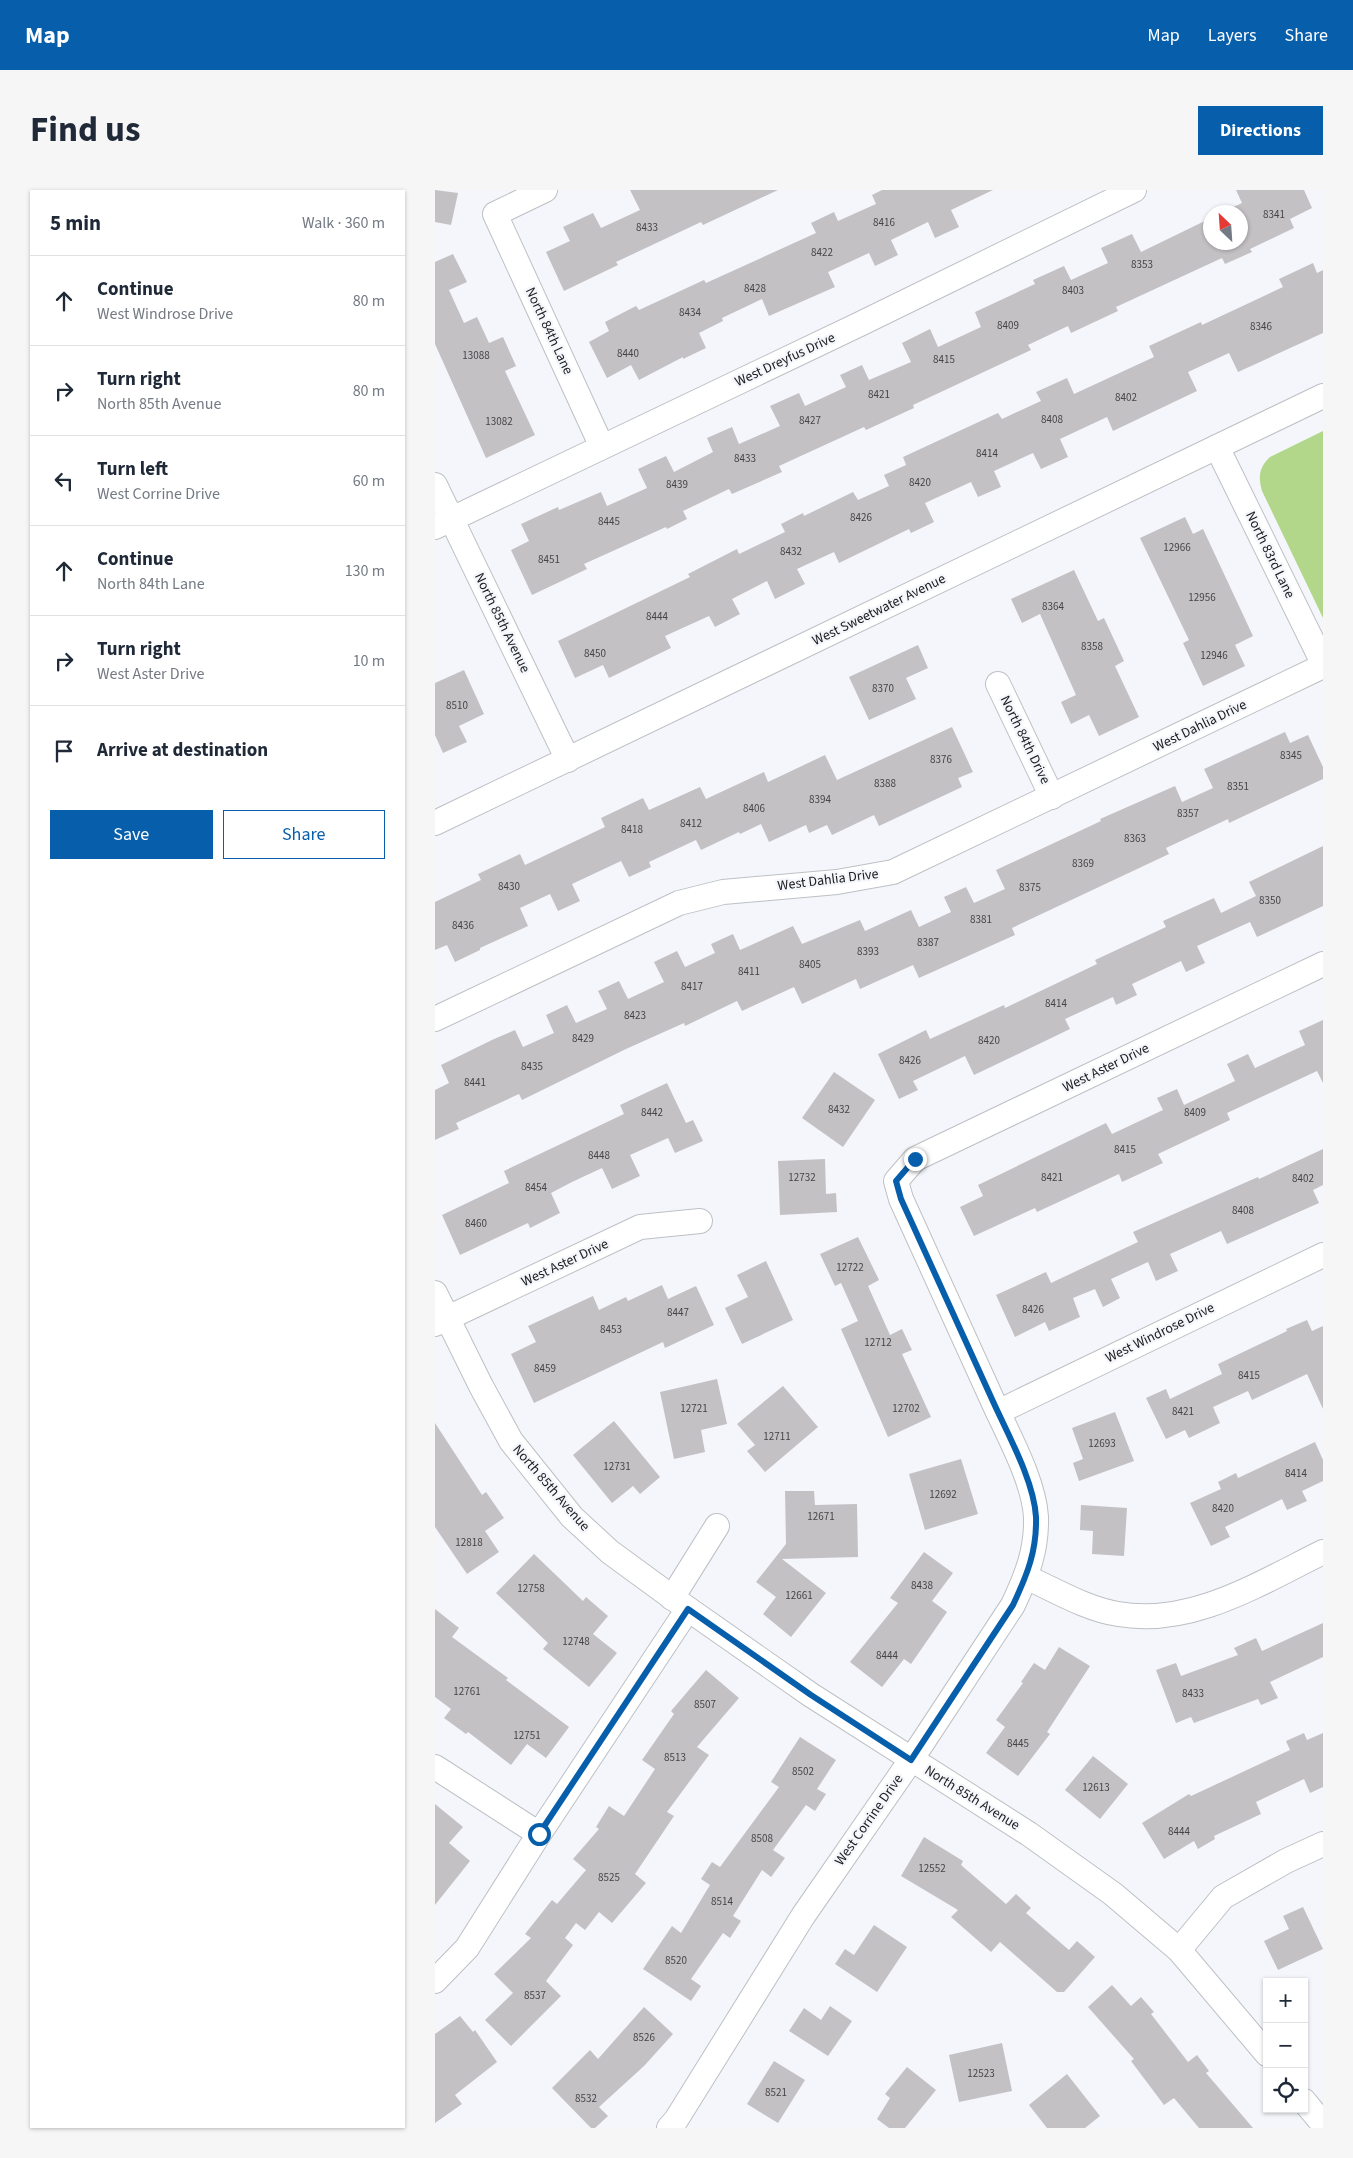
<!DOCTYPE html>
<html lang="en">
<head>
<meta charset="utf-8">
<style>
  :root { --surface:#fff; --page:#f6f6f7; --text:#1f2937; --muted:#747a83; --line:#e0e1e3; --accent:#075fac }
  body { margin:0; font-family:"Source Sans 3",sans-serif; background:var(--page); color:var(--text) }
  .controls { position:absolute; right:15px; bottom:15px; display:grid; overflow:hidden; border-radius:0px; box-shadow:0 1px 4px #0004 }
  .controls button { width:45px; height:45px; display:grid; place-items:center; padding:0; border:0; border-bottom:1px solid var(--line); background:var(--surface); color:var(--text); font:25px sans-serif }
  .compass { position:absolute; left:768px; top:15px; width:45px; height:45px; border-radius:50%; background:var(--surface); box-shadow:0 1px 4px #0004; rotate:335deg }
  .stop { position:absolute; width:15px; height:15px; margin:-11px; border:4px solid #075fac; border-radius:50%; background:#fff }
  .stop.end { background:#075fac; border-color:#fff; box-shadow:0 1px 5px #0008 }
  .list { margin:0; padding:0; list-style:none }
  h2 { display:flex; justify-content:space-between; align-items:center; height:65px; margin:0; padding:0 20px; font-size:21px }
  h2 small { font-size:16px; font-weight:400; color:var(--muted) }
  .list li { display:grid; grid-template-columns:32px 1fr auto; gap:15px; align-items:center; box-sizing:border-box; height:90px; padding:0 20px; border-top:1px solid var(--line) }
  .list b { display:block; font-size:19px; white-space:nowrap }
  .list p { margin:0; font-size:16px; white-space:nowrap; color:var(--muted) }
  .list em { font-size:16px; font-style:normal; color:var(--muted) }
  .actions { display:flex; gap:10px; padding:15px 20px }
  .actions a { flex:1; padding:11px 0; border:1px solid var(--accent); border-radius:0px; text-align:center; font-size:18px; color:var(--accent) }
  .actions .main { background:var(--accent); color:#fff }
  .icon { flex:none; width:28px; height:28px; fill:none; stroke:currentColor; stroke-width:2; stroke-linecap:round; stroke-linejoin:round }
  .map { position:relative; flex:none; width:888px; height:1938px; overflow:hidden; border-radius:0px }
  header { display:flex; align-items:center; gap:30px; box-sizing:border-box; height:70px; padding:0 25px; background:var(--accent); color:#fff }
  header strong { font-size:24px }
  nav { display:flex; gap:28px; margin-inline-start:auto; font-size:18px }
  .intro { display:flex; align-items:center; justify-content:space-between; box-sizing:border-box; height:120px; padding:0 30px }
  h1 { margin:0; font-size:35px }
  .button { padding:12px 22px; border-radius:0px; background:var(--accent); color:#fff; font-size:18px; font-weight:700 }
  main { display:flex; gap:30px; padding:0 30px }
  aside { flex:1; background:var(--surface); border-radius:0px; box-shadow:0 1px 4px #0004 }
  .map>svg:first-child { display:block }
</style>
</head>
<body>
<header>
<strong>Map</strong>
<nav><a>Map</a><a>Layers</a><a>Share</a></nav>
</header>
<div class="intro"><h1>Find us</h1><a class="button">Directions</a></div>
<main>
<aside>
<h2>5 min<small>Walk · 360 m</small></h2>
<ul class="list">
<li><svg class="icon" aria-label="ahead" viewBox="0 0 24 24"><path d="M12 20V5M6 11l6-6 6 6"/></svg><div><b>Continue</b><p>West Windrose Drive</p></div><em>80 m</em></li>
<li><svg class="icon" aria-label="right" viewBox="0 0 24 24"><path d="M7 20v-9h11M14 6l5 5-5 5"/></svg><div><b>Turn right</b><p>North 85th Avenue</p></div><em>80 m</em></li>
<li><svg class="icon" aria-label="left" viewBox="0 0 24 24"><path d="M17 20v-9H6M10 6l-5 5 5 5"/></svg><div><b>Turn left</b><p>West Corrine Drive</p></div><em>60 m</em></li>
<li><svg class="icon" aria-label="ahead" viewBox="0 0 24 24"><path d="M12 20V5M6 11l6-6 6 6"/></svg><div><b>Continue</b><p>North 84th Lane</p></div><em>130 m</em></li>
<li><svg class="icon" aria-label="right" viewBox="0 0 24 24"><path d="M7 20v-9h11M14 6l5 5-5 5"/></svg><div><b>Turn right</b><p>West Aster Drive</p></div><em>10 m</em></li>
<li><svg class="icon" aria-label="arrive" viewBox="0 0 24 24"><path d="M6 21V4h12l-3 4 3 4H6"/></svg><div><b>Arrive at destination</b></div></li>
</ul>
<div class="actions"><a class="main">Save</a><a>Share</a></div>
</aside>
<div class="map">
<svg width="888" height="1938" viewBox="0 0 888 1938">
  <rect width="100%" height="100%" fill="#f4f6fb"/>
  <!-- green -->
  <path fill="#b2d78a" d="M 888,241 L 888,428 L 827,301 C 823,287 824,277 835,267 Z"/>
  <!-- building -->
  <g fill="#c4c1c5">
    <polygon points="0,0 23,3 16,35 0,32"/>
    <polygon points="195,0 343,0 268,35 266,32 181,72 183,75 129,101 111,62 135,51 128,37 158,23 166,38 205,20"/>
    <polygon points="447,0 558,0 516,20 524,37 500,48 493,32 456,50 463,65 440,76 434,63 393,82 400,97 334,126 327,109 287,128 288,131 264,143 271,158 248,169 248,167 204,190 196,175 172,188 154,152 174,141 170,132 201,116 204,120 269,90 271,93 381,43 376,33 399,22 403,31 441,14 437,5"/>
    <polygon points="801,0 869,0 877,18 855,29 859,38 815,59 817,62 790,74 787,68 681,117 683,121 636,143 633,136 593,155 596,160 478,215 479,218 431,240 429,237 344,276 347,282 297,304 294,299 248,321 252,329 232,339 231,337 149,374 152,379 97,405 76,360 94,351 86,334 123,317 124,320 166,302 172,316 212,298 203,279 231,266 239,282 278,262 272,248 297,237 304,254 345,236 335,216 364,203 370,216 411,197 405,185 427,175 434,190 476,172 467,153 495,139 503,157 546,137 540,122 600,94 598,90 629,76 636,90 673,73 666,58 697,44 706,62 776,28 776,52 806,52 806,22 787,22 807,13"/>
    <polygon points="18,64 32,92 14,100 29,133 42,127 54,153 68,147 81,176 70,181 100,245 51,268 0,154 0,72"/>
    <polygon points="878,73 882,83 888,80 888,143 803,182 794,163 753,182 762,201 678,241 672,227 625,249 633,267 606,279 598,263 559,281 566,297 543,307 536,292 490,313 499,332 476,343 474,339 404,373 399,362 362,379 370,394 340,409 332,391 297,409 305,424 280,437 274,426 230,446 236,458 174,488 168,475 140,488 123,451 255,387 253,384 302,359 304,364 350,342 346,334 368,323 369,326 418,302 423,310 454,296 449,285 471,275 468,267 563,223 567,229 606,211 601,202 632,188 639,204 719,167 714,156 766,132 767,135 848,97 844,89"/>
    <polygon points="750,327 758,344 768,339 818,446 800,455 810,476 768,496 748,453 754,450 705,348"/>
    <polygon points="639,380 663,431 669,428 689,471 680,476 704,527 664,546 654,525 636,534 626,512 641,505 605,424 587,433 576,409"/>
    <polygon points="483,455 493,478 471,488 481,509 434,530 414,487"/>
    <polygon points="29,480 49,524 24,536 32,552 8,563 0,545 0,493"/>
    <polygon points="517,537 538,582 523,588 527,597 444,636 439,625 397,645 392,635 374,643 371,635 334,652 326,634 305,644 304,642 266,660 261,650 214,672 216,677 194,687 186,671 137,694 145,711 123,721 115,704 85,718 93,736 45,758 45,760 20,772 12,755 0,760 0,712 46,690 43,684 85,664 90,675 170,637 166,628 208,608 214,620 265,597 271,609 329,582 333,592 390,565 402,590"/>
    <polygon points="850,542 855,553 873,545 888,577 888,589 794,633 793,629 731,658 734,664 577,738 580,745 484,788 478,775 425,799 421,789 367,814 359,797 307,821 302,811 250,836 249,833 191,859 87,910 84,904 21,933 24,939 0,950 0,900 14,893 6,875 59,849 80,840 88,857 119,843 111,825 132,815 141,833 172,819 163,801 184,791 193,809 229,792 219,772 242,761 250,777 280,763 276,754 298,744 305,760 358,736 367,754 425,730 430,741 476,720 484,737 516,722 509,707 531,697 539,713 570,699 561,680 666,631 665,629 740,596 747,612 778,598 769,579"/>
    <polygon points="888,656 888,716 822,747 815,732 762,756 770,773 751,782 746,771 697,794 702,805 681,815 678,807 630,829 635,839 539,885 530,866 478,891 483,900 464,909 443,864 491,840 495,849 569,815 570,818 662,774 660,770 731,737 728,731 779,708 786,723 821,706 814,692"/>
    <polygon points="888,830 888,893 882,881 792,923 795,930 723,964 728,973 687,992 684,984 602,1022 600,1018 539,1046 525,1017 548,1006 543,995 671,933 677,944 728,920 722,908 742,899 749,915 800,891 792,874 813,864 820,878 870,855 864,841"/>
    <polygon points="399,882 440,910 408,957 367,928"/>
    <polygon points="232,893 251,933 258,930 268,951 240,963 233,948 195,965 205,986 177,999 167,978 137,992 116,1003 125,1023 95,1038 93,1033 25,1065 7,1025 74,993 69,981 189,924 185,915"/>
    <polygon points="888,959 888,995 878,1000 884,1013 792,1054 786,1041 735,1064 743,1081 721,1091 713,1072 676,1089 685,1108 668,1117 660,1099 638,1108 645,1127 614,1141 610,1132 580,1147 561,1105 611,1082 616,1093 703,1052 698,1042 823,987 824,989"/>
    <polygon points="390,969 391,1004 401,1003 402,1022 345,1025 343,971"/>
    <polygon points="423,1047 444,1090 433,1096 455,1145 467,1139 477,1160 467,1164 496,1227 453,1247 406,1139 423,1131 406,1093 400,1096 385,1064"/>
    <polygon points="331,1071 358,1130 307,1154 290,1118 313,1107 302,1085"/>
    <polygon points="227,1095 233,1109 261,1096 279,1135 230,1158 228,1152 99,1213 76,1164 101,1152 93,1136 158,1106 164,1120 191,1107 193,1111"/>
    <polygon points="872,1130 877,1141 888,1136 888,1219 872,1184 817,1210 813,1201 778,1217 785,1233 754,1248 750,1240 731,1249 711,1208 731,1199 735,1209 787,1184 783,1174 852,1141 851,1139"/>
    <polygon points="282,1189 292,1234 266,1240 270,1262 239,1269 225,1202"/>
    <polygon points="348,1196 383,1237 330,1282 312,1261 320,1255 302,1234"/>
    <polygon points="680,1222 699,1271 644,1291 638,1273 648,1269 637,1238"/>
    <polygon points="179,1231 225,1287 205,1304 198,1296 177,1313 138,1265"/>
    <polygon points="0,1233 47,1305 51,1302 69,1328 50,1341 64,1362 32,1384 0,1337"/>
    <polygon points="880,1252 888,1270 888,1291 867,1301 872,1311 852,1320 847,1309 790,1337 795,1347 776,1356 755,1313 786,1299 783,1292 801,1283 803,1288"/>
    <polygon points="526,1269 543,1324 490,1340 474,1284"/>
    <polygon points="350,1301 379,1301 380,1315 422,1314 423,1367 347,1369 391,1403 356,1447 328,1424 341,1407 321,1392 351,1354"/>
    <polygon points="646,1315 692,1318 689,1366 657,1364 658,1341 645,1340"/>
    <polygon points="489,1362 518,1383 497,1411 512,1422 476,1474 469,1469 447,1497 415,1472 463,1413 455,1408"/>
    <polygon points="99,1364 148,1411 151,1407 173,1426 158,1444 182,1463 154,1497 108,1459 113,1453 61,1403"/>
    <polygon points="0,1419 24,1438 17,1447 73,1488 71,1490 134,1537 111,1568 92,1554 76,1575 33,1542 31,1544 9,1528 16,1519 0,1507"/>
    <polygon points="888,1433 888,1467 835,1492 843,1508 826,1515 823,1509 759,1533 756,1527 741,1533 721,1480 741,1473 746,1486 803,1465 799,1458 821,1448 827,1461"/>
    <polygon points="624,1457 655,1476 612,1542 615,1544 583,1586 551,1563 570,1537 561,1530 588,1493 586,1492 599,1473 610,1480"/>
    <polygon points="271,1480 304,1508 262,1557 274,1565 232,1622 239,1626 200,1684 211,1693 177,1733 164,1722 150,1740 141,1733 130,1748 138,1755 111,1791 126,1806 76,1856 50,1830 78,1803 59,1784 96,1748 90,1744 117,1710 122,1714 151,1680 138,1669 164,1639 161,1637 174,1616 189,1626 220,1579 207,1570 239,1524 236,1521"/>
    <polygon points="869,1543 872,1550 888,1543 888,1597 875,1603 869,1589 821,1612 826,1624 779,1646 780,1649 763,1659 759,1651 729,1669 707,1633 754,1604 756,1606 855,1560 851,1551"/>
    <polygon points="365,1547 401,1570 382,1599 391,1604 380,1621 371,1615 338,1660 350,1668 336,1687 327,1680 298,1726 306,1731 295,1748 288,1743 256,1789 266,1796 256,1811 208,1779 237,1736 246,1743 275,1695 266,1689 277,1672 285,1677 344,1597 336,1592"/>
    <polygon points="658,1566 693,1594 665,1629 630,1600"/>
    <polygon points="0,1614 28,1637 14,1653 35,1671 0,1715"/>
    <polygon points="489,1647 528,1671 526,1675 571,1714 581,1704 596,1718 591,1723 634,1760 642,1751 660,1767 629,1802 622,1802 565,1752 556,1762 516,1727 523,1720 466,1686"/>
    <polygon points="868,1717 888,1759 843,1780 829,1751 854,1739 848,1726"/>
    <polygon points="439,1735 472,1757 442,1802 400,1774 410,1759 419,1765"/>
    <polygon points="677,1795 696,1816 706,1807 719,1822 716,1824 753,1872 762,1865 774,1881 771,1883 818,1938 764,1938 739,1908 729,1915 696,1871 699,1869 653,1817"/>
    <polygon points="395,1816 417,1831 393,1866 354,1841 369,1818 386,1830"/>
    <polygon points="209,1817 238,1844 209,1876 164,1917 173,1926 160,1938 156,1938 117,1898 155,1860 163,1869"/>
    <polygon points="25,1826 38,1842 40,1840 62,1872 20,1905 27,1914 0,1933 0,1844"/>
    <polygon points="567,1853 577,1901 524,1912 514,1865"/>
    <polygon points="339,1871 370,1890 343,1933 312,1914"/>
    <polygon points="472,1877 501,1900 470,1938 454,1938 442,1929 455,1908 450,1904"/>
    <polygon points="632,1884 665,1926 650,1938 612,1938 594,1915"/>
  </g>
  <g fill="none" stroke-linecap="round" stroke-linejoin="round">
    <!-- minor casing -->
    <g stroke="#bdc0c4" stroke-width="26">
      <g id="minor">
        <polyline points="110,0 60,24 167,257"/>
        <polyline points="782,257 888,473"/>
        <polyline points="0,295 133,570"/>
        <polyline points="0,337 425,134 699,0"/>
        <polyline points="563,494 617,607"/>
        <polyline points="0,633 888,206"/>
        <polyline points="0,829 244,713 288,702 402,692 458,682 888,476"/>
        <polyline points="0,1103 46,1196 76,1251 137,1327 175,1362 253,1419 376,1505 594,1644 678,1704 744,1760 832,1864"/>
        <polyline points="0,1134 205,1037 265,1031"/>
        <polyline points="563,1222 888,1065"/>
        <path d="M 591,1387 C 620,1400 651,1419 683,1424 C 756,1437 825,1393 888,1362"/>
        <polyline points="237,1408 282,1336"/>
        <polyline points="0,1577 104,1644"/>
        <polyline points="744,1760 788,1707 851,1671 888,1654"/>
        <polyline points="0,1791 32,1758 104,1644 253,1419"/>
        <polyline points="869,1911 888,1934"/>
        <path d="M 234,1938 L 241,1930 L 368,1726 L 476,1570 L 578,1415 C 592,1385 602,1360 601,1327 C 599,1290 571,1241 556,1207 C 526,1141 496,1075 466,1009 L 461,991 L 480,969 L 888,774"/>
      </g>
    </g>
    <!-- minor -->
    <use href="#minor" stroke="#fff" stroke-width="24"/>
  </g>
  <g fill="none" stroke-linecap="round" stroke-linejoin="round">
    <!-- route -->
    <path stroke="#075fac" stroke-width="6" d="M 104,1644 L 253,1419 L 376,1505 L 476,1570 L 578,1415 C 592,1385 602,1361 601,1327 C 599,1290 571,1241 556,1207 C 526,1141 496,1075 466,1009 L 461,991 L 480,969"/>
  </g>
  <g text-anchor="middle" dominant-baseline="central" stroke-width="4.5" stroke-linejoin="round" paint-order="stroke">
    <!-- number labels -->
    <g font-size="11" fill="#454547">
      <text x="839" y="24">8341</text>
      <text x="449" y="32">8416</text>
      <text x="212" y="37">8433</text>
      <text x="387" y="62">8422</text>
      <text x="707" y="74">8353</text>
      <text x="320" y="98">8428</text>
      <text x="638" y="100">8403</text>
      <text x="255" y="122">8434</text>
      <text x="573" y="135">8409</text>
      <text x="826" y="136">8346</text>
      <text x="193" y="163">8440</text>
      <text x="41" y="165">13088</text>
      <text x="509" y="169">8415</text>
      <text x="444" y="204">8421</text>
      <text x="691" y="207">8402</text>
      <text x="617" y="229">8408</text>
      <text x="375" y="230">8427</text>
      <text x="64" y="231">13082</text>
      <text x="552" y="263">8414</text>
      <text x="310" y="268">8433</text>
      <text x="485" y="292">8420</text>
      <text x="242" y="294">8439</text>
      <text x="426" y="327">8426</text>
      <text x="174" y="331">8445</text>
      <text x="742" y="357">12966</text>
      <text x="356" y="361">8432</text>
      <text x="114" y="369">8451</text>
      <text x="767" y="407">12956</text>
      <text x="618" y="416">8364</text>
      <text x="222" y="426">8444</text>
      <text x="657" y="456">8358</text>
      <text x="160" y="463">8450</text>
      <text x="779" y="465">12946</text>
      <text x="448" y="498">8370</text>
      <text x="22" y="515">8510</text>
      <text x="856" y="565">8345</text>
      <text x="506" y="569">8376</text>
      <text x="450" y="593">8388</text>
      <text x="803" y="596">8351</text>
      <text x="385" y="609">8394</text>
      <text x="319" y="618">8406</text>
      <text x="753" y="623">8357</text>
      <text x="256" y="633">8412</text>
      <text x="197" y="639">8418</text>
      <text x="700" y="648">8363</text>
      <text x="648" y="673">8369</text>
      <text x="74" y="696">8430</text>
      <text x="595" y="697">8375</text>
      <text x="835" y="710">8350</text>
      <text x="546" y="729">8381</text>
      <text x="28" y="735">8436</text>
      <text x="493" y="752">8387</text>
      <text x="433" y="761">8393</text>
      <text x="375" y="774">8405</text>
      <text x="314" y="781">8411</text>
      <text x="257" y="796">8417</text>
      <text x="621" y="813">8414</text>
      <text x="200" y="825">8423</text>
      <text x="148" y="848">8429</text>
      <text x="554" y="850">8420</text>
      <text x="475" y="870">8426</text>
      <text x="97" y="876">8435</text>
      <text x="40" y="892">8441</text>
      <text x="404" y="919">8432</text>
      <text x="217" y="922">8442</text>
      <text x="760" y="922">8409</text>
      <text x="690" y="959">8415</text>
      <text x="164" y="965">8448</text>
      <text x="367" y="987">12732</text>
      <text x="617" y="987">8421</text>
      <text x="868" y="988">8402</text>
      <text x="101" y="997">8454</text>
      <text x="808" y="1020">8408</text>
      <text x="41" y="1033">8460</text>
      <text x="415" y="1077">12722</text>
      <text x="598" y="1119">8426</text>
      <text x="243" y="1122">8447</text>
      <text x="176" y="1139">8453</text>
      <text x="443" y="1152">12712</text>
      <text x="110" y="1178">8459</text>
      <text x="814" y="1185">8415</text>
      <text x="259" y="1218">12721</text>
      <text x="471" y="1218">12702</text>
      <text x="748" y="1221">8421</text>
      <text x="342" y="1246">12711</text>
      <text x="667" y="1253">12693</text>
      <text x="182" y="1276">12731</text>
      <text x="861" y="1283">8414</text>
      <text x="508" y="1304">12692</text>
      <text x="788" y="1318">8420</text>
      <text x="386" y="1326">12671</text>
      <text x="34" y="1352">12818</text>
      <text x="487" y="1395">8438</text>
      <text x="96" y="1398">12758</text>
      <text x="364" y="1405">12661</text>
      <text x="141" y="1451">12748</text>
      <text x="452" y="1465">8444</text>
      <text x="32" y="1501">12761</text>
      <text x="758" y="1503">8433</text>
      <text x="270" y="1514">8507</text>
      <text x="92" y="1545">12751</text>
      <text x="583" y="1553">8445</text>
      <text x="240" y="1567">8513</text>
      <text x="368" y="1581">8502</text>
      <text x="661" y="1597">12613</text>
      <text x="744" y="1641">8444</text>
      <text x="327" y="1648">8508</text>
      <text x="497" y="1678">12552</text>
      <text x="174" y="1687">8525</text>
      <text x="287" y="1711">8514</text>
      <text x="241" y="1770">8520</text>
      <text x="100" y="1805">8537</text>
      <text x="209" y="1847">8526</text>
      <text x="546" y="1883">12523</text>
      <text x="341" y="1902">8521</text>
      <text x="151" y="1908">8532</text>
    </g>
    <!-- street labels -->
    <g font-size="14" fill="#1b1c1d" stroke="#f4f6fb">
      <text transform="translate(114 141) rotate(65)">North 84th Lane</text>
      <text transform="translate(350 170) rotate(-25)">West Dreyfus Drive</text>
      <text transform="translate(835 365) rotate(64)">North 83rd Lane</text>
      <text transform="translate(444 420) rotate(-26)">West Sweetwater Avenue</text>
      <text transform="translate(67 433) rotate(64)">North 85th Avenue</text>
      <text transform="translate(765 536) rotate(-26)">West Dahlia Drive</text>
      <text transform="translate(590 550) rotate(64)">North 84th Drive</text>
      <text transform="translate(393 690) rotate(-7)">West Dahlia Drive</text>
      <text transform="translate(671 878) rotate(-26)">West Aster Drive</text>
      <text transform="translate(130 1073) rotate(-25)">West Aster Drive</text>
      <text transform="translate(725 1143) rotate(-26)">West Windrose Drive</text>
      <text transform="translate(116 1298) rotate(49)">North 85th Avenue</text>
      <text transform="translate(537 1608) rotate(32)">North 85th Avenue</text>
      <text transform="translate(434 1630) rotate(-55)">West Corrine Drive</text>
    </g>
  </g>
</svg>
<div class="controls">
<button>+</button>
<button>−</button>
<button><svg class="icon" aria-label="locate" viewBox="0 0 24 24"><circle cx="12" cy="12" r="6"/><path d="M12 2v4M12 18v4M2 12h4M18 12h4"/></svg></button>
</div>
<svg class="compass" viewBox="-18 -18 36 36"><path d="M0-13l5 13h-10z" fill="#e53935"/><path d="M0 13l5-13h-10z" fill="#747a83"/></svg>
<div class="stop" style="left:104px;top:1644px"></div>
<div class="stop end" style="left:480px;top:969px"></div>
</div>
</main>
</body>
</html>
